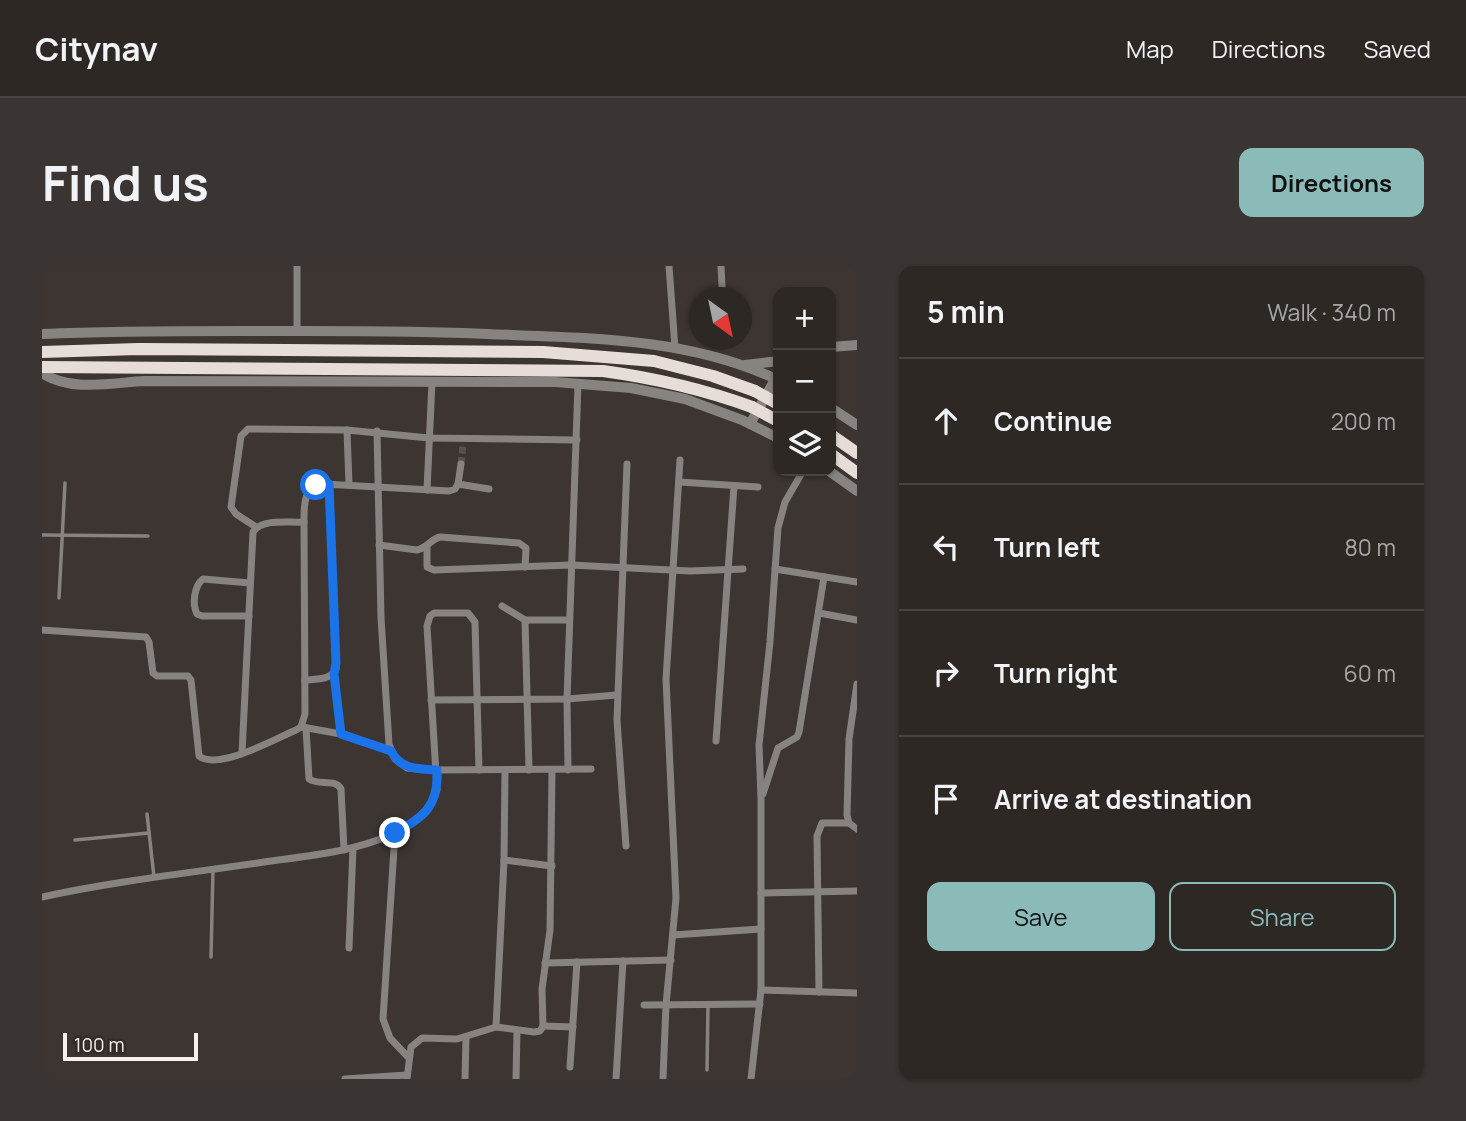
<!DOCTYPE html>
<html lang="en">
<head>
<meta charset="utf-8">
<style>
  :root { --surface:#2e2825; --page:#3a3432; --text:#f1f3f6; --muted:#a7a6a7; --line:#494442; --accent:#8bbbb9 }
  body { margin:0; font-family:Manrope,sans-serif; background:var(--page); color:var(--text) }
  .controls { position:absolute; right:21px; top:21px; display:grid; overflow:hidden; border-radius:14px; box-shadow:0 2px 5px #0004 }
  .controls button { width:63px; height:63px; display:grid; place-items:center; padding:0; border:0; border-bottom:2px solid var(--line); background:var(--surface); color:var(--text); font:35px sans-serif }
  .compass { position:absolute; left:647px; top:21px; width:63px; height:63px; border-radius:50%; background:var(--surface); box-shadow:0 2px 5px #0004; rotate:147deg }
  .scale { position:absolute; left:21px; bottom:18px; width:135px; box-sizing:border-box; padding-left:7px; border:4px solid #f6f1ee; border-top:0; font-size:19px; line-height:24px; white-space:nowrap; color:#f6f1ee; -webkit-text-stroke:5px #322b27; paint-order:stroke }
  .stop { position:absolute; width:21px; height:21px; margin:-16px; border:5px solid #1a73e8; border-radius:50%; background:#fff }
  .stop.end { background:#1a73e8; border-color:#fff; box-shadow:0 2px 7px #0008 }
  .list { margin:0; padding:0; list-style:none }
  h2 { display:flex; justify-content:space-between; align-items:center; height:91px; margin:0; padding:0 28px; font-size:30px }
  h2 small { font-size:23px; font-weight:400; color:var(--muted) }
  .list li { display:grid; grid-template-columns:46px 1fr auto; gap:21px; align-items:center; box-sizing:border-box; height:126px; padding:0 28px; border-top:2px solid var(--line) }
  .list b { display:block; font-size:26px; white-space:nowrap }
  .list em { font-size:23px; font-style:normal; color:var(--muted) }
  .actions { display:flex; gap:14px; padding:21px 28px }
  .actions a { flex:1; padding:16px 0; border:2px solid var(--accent); border-radius:14px; text-align:center; font-size:24px; color:var(--accent) }
  .actions .main { background:var(--accent); color:#111 }
  .icon { flex:none; width:38px; height:38px; fill:none; stroke:currentColor; stroke-width:2; stroke-linecap:round; stroke-linejoin:round }
  .map { position:relative; flex:none; width:815px; height:813px; overflow:hidden; border-radius:14px }
  header { display:flex; align-items:center; gap:42px; box-sizing:border-box; height:98px; padding:0 35px; background:var(--surface); border-bottom:2px solid var(--line) }
  header strong { font-size:33px }
  nav { display:flex; gap:38px; margin-inline-start:auto; font-size:24px }
  .intro { display:flex; align-items:center; justify-content:space-between; box-sizing:border-box; height:168px; padding:0 42px }
  h1 { margin:0; font-size:49px }
  .button { padding:18px 32px; border-radius:14px; background:var(--accent); color:#111; font-size:24px; font-weight:700 }
  main { display:flex; gap:42px; padding:0 42px }
  aside { flex:1; background:var(--surface); border-radius:14px; box-shadow:0 2px 5px #0004 }
  .map>svg:first-child { display:block }
</style>
</head>
<body>
<header>
<strong>Citynav</strong>
<nav><a>Map</a><a>Directions</a><a>Saved</a></nav>
</header>
<div class="intro"><h1>Find us</h1><a class="button">Directions</a></div>
<main>
<div class="map">
<svg width="815" height="813" viewBox="0 0 815 813">
  <rect width="100%" height="100%" fill="#3d3531"/>
  <g fill="none" stroke-linecap="round" stroke-linejoin="round">
    <!-- minor-tunnel -->
    <polyline stroke="#59514d" stroke-width="7" stroke-dasharray="7 3.5" stroke-linecap="butt" points="419,198 421,178"/>
    <!-- service -->
    <g stroke="#878380" stroke-width="3.5">
      <polyline points="0,269 106,270"/>
      <polyline points="17,332 23,217"/>
      <polyline points="105,548 112,611"/>
      <polyline points="33,574 107,567"/>
      <polyline points="169,691 171,603"/>
      <polyline points="665,804 666,739"/>
    </g>
    <!-- minor -->
    <g stroke="#878380" stroke-width="7">
      <polyline points="255,0 255,65"/>
      <polyline points="627,0 633,82"/>
      <polyline points="679,0 680,20"/>
      <polyline points="305,164 307,219"/>
      <polyline points="335,165 339,352 347,478 353,493 365,502 395,504 549,503"/>
      <polyline points="637,216 716,221"/>
      <polyline points="416,218 447,223"/>
      <polyline points="385,224 390,116"/>
      <polyline points="214,261 194,248 189,241 199,170 206,163 305,164 387,172 535,174"/>
      <path d="M 337,279 L 375,284 C 385,282 389,273 398,271 L 477,277 L 484,282 L 483,301"/>
      <polyline points="385,280 385,301 392,304 529,299 648,305 701,303"/>
      <polyline points="733,303 815,316"/>
      <polyline points="460,340 483,354 527,354"/>
      <polyline points="777,347 815,354"/>
      <path d="M 207,350 L 160,350 L 155,348 C 150,338 152,320 161,313 L 208,317"/>
      <polyline points="483,354 487,504"/>
      <path d="M 0,364 L 104,371 L 107,376 L 111,407 L 115,410 L 146,410 L 149,414 L 157,490 C 176,505 233,473 254,464 L 259,461 L 263,448 L 262,256 C 262,239 261,221 282,218 L 407,225 L 413,223 L 416,218 L 419,198"/>
      <polyline points="292,408 299,468"/>
      <path d="M 263,414 C 275,413 289,414 294,403 L 287,218"/>
      <polyline points="815,418 807,473 805,549 807,557 815,563"/>
      <polyline points="389,434 525,433 575,429"/>
      <polyline points="260,461 299,468 349,485"/>
      <path d="M 264,462 L 267,513 C 277,520 293,512 299,523 L 302,584"/>
      <polyline points="674,475 692,220"/>
      <path d="M 200,487 L 211,266 C 220,252 247,257 262,256"/>
      <polyline points="526,504 525,433 536,118"/>
      <polyline points="721,528 736,482 755,471 757,466 782,311"/>
      <polyline points="353,567 341,753 348,772 366,791"/>
      <polyline points="584,580 575,454 585,198"/>
      <polyline points="462,594 510,600"/>
      <polyline points="719,627 815,625"/>
      <path d="M 0,631 C 73,615 148,607 222,596 C 265,590 311,586 351,568 C 372,558 387,546 395,524 L 385,360 L 388,350 L 392,347 L 426,347 L 433,356 L 437,504"/>
      <polyline points="631,669 719,663"/>
      <polyline points="307,682 311,582"/>
      <polyline points="503,697 629,694"/>
      <polyline points="719,724 815,727"/>
      <polyline points="777,726 775,570 780,557 807,557"/>
      <polyline points="602,739 718,738"/>
      <polyline points="501,760 531,761"/>
      <polyline points="454,761 462,594 463,504"/>
      <polyline points="528,801 535,696"/>
      <polyline points="303,813 365,809"/>
      <polyline points="365,813 369,781 380,772 415,773 454,761 492,766 498,765 501,760 500,723 508,664 510,504"/>
      <polyline points="423,813 424,771"/>
      <polyline points="474,813 475,764"/>
      <polyline points="574,813 581,695"/>
      <polyline points="621,813 624,739 634,632 624,413 638,194"/>
      <polyline points="709,813 719,724 719,533 717,479 728,376 736,262 743,236 761,205"/>
    </g>
    <!-- tertiary -->
    <g stroke="#878380" stroke-width="10">
      <path d="M 0,68 C 67,65 134,65 201,65 C 283,65 364,64 445,68 C 543,72 646,71 736,114"/>
      <polyline points="789,81 815,79"/>
      <polyline points="703,99 736,95"/>
      <path d="M 0,107 C 28,126 69,117 102,115 L 513,116 L 589,122 L 643,133 L 700,154 L 736,172"/>
      <polyline points="789,142 815,159"/>
      <polyline points="708,158 735,110"/>
      <polyline points="787,205 815,225"/>
    </g>
    <!-- trunk -->
    <g stroke="#e6ddd8" stroke-width="12">
      <polyline points="0,86 96,83 501,86 612,95 671,110 713,125"/>
      <path d="M 0,101 L 561,105 C 612,112 661,123 710,141"/>
      <polyline points="789,169 815,187"/>
      <polyline points="789,188 815,207"/>
    </g>
    <!-- trunk-bridge -->
    <g stroke="#e6ddd8" stroke-width="12">
      <polyline points="713,125 736,138"/>
      <polyline points="710,141 736,155"/>
    </g>
  </g>
  <g fill="none" stroke-linecap="round" stroke-linejoin="round">
    <!-- route -->
    <path stroke="#1a73e8" stroke-width="9" d="M 274,219 L 287,218 L 294,397 L 292,408 L 299,468 L 349,485 C 359,504 376,503 395,504 C 397,540 382,551 353,567"/>
  </g>
</svg>
<div class="controls">
<button>+</button>
<button>−</button>
<button><svg class="icon" aria-label="layers" viewBox="0 0 24 24"><path d="M12 4l9 5-9 5-9-5zM3 14l9 5 9-5"/></svg></button>
</div>
<svg class="compass" viewBox="-18 -18 36 36"><path d="M0-13l5 13h-10z" fill="#e53935"/><path d="M0 13l5-13h-10z" fill="#a7a6a7"/></svg>
<div class="scale">100 m</div>
<div class="stop" style="left:274px;top:219px"></div>
<div class="stop end" style="left:353px;top:567px"></div>
</div>
<aside>
<h2>5 min<small>Walk · 340 m</small></h2>
<ul class="list">
<li><svg class="icon" aria-label="ahead" viewBox="0 0 24 24"><path d="M12 20V5M6 11l6-6 6 6"/></svg><div><b>Continue</b></div><em>200 m</em></li>
<li><svg class="icon" aria-label="left" viewBox="0 0 24 24"><path d="M17 20v-9H6M10 6l-5 5 5 5"/></svg><div><b>Turn left</b></div><em>80 m</em></li>
<li><svg class="icon" aria-label="right" viewBox="0 0 24 24"><path d="M7 20v-9h11M14 6l5 5-5 5"/></svg><div><b>Turn right</b></div><em>60 m</em></li>
<li><svg class="icon" aria-label="arrive" viewBox="0 0 24 24"><path d="M6 21V4h12l-3 4 3 4H6"/></svg><div><b>Arrive at destination</b></div></li>
</ul>
<div class="actions"><a class="main">Save</a><a>Share</a></div>
</aside>
</main>
</body>
</html>
